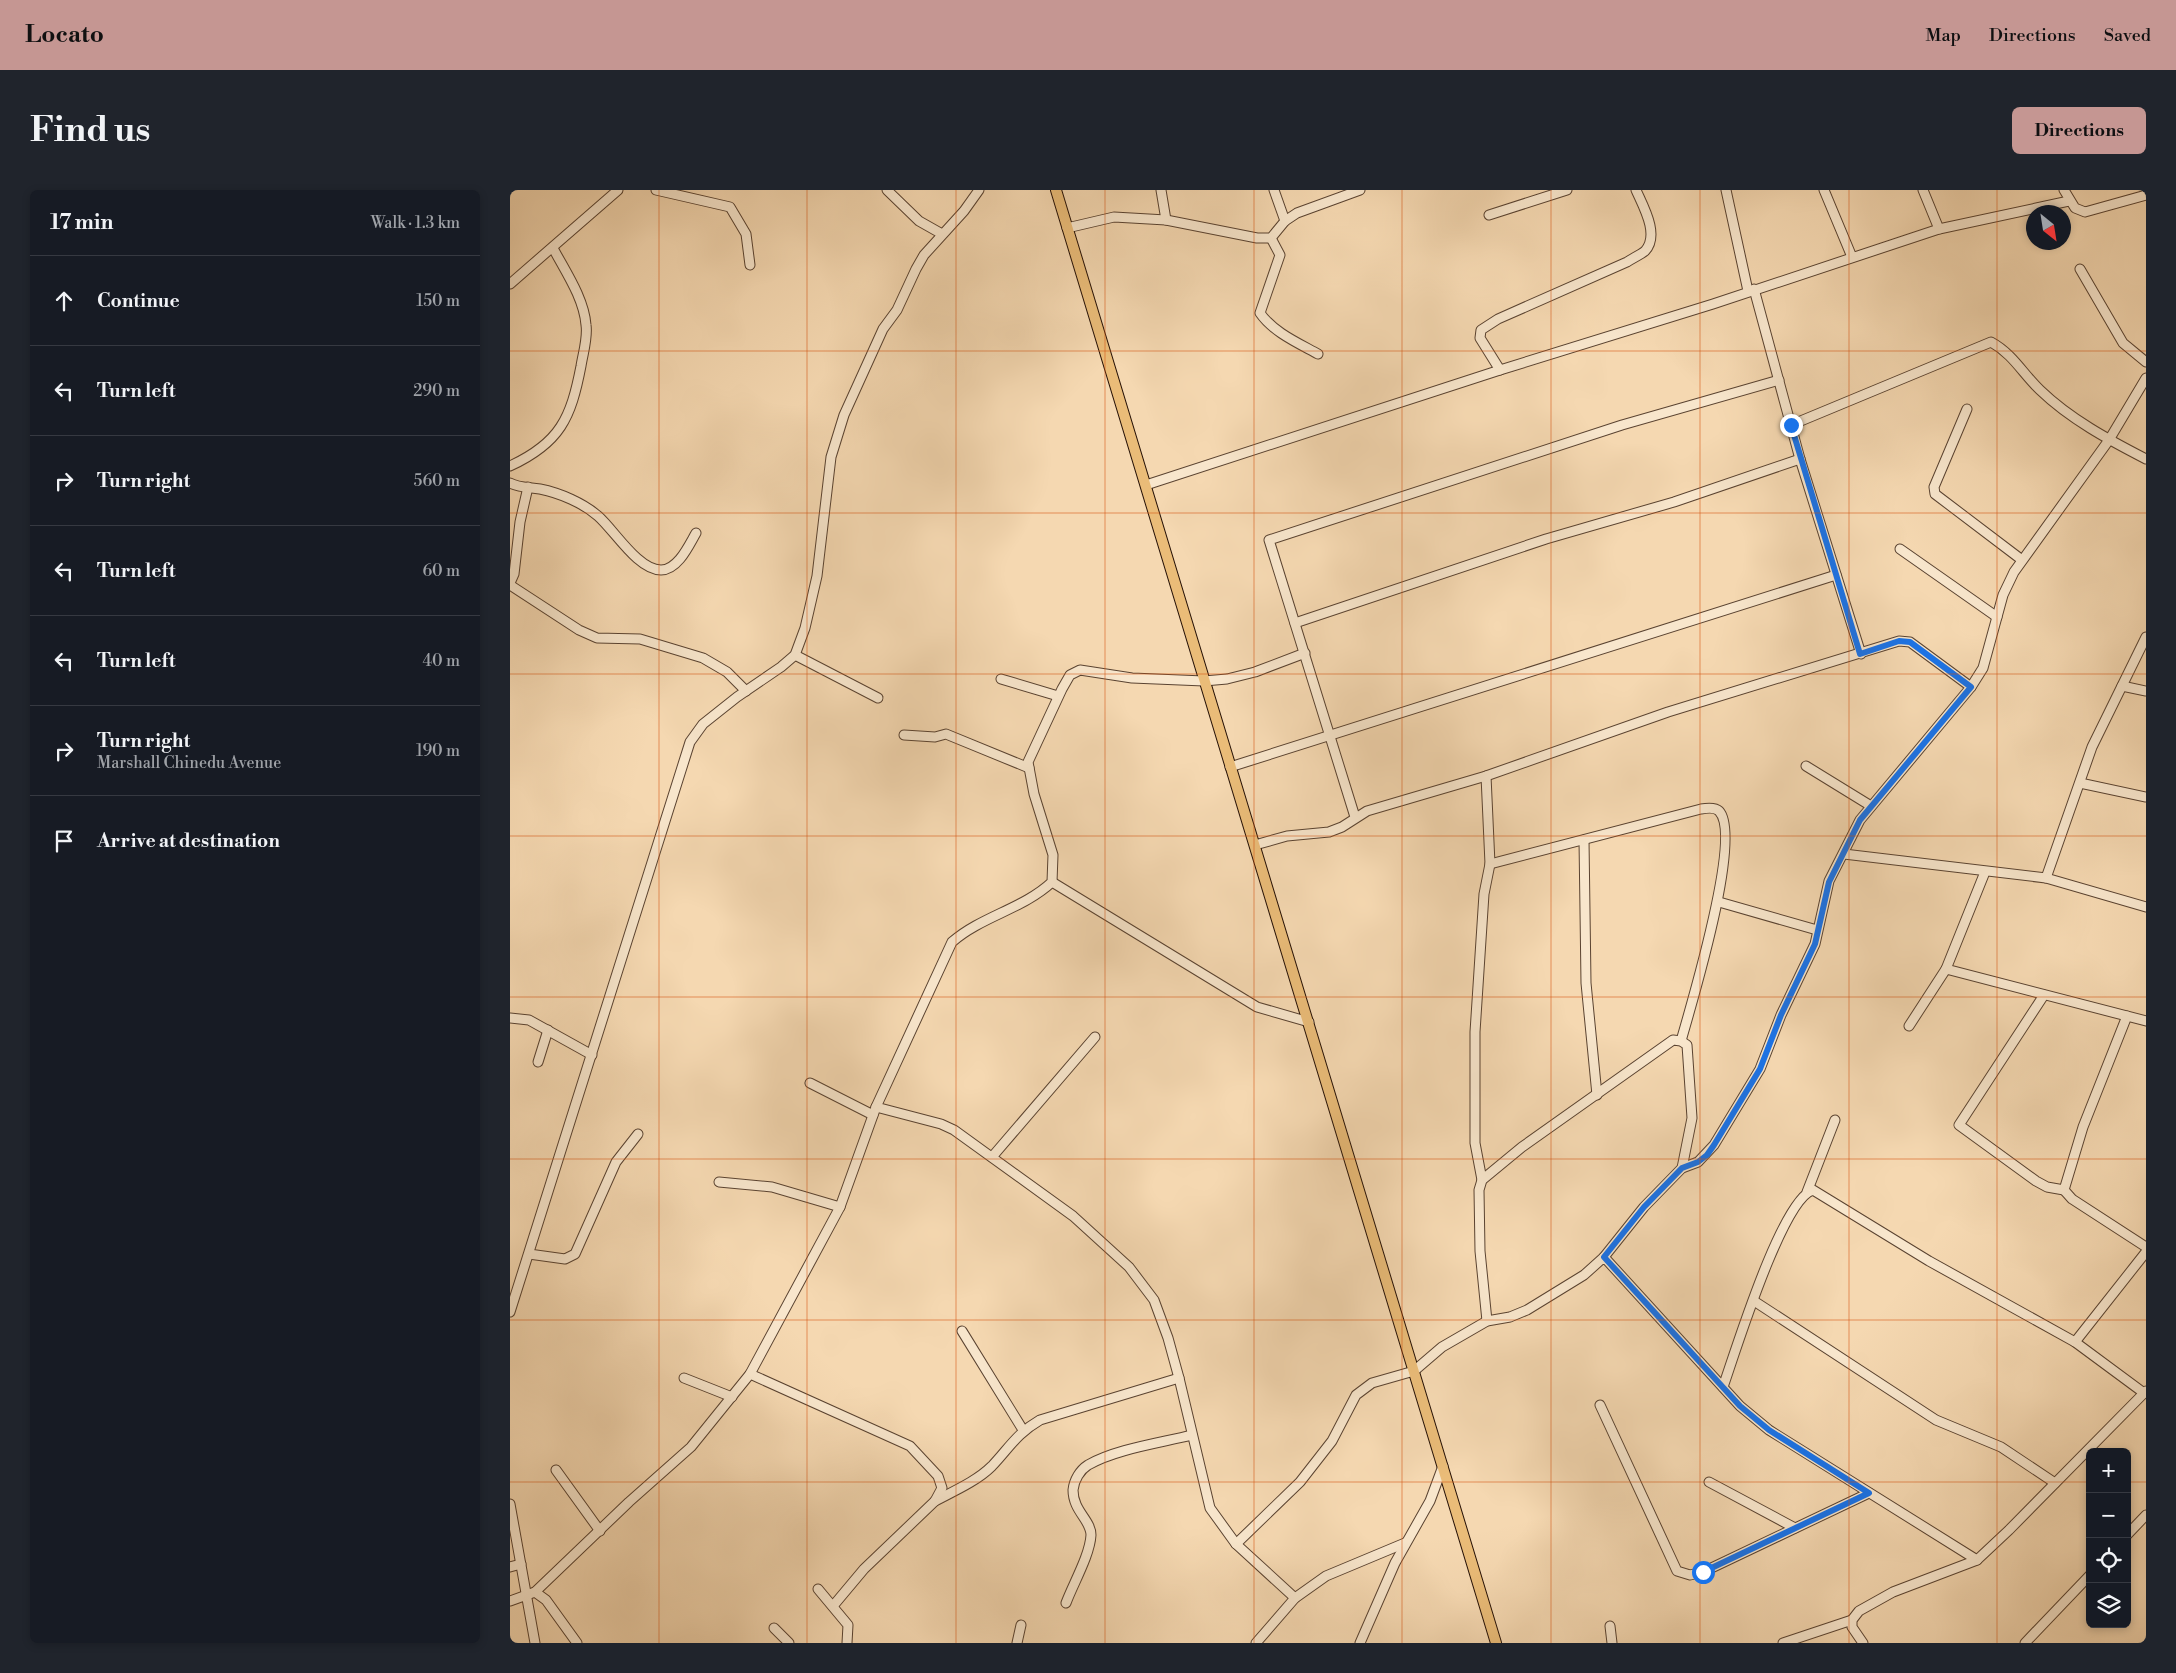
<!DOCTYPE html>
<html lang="en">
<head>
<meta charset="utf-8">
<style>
  :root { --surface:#171b24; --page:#20242c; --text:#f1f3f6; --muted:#9ea1a6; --line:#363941; --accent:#c59692 }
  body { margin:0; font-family:"Libre Bodoni",serif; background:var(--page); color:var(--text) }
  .controls { position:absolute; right:15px; bottom:15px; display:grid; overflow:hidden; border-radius:8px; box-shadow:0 2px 8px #0003 }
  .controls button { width:45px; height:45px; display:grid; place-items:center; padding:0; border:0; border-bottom:1px solid var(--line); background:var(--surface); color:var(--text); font:25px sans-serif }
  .compass { position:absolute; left:1516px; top:15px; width:45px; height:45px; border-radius:50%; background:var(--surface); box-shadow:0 2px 8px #0003; rotate:150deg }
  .stop { position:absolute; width:15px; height:15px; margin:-11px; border:4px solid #1a73e8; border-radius:50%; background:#fff }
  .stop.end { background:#1a73e8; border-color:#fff; box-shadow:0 1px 5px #0008 }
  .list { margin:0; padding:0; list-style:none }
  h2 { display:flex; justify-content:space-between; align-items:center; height:65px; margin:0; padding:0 20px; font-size:21px }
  h2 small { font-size:16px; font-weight:400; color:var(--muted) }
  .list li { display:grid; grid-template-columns:32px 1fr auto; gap:15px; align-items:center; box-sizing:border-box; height:90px; padding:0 20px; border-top:1px solid var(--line) }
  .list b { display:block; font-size:19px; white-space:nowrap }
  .list p { margin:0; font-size:16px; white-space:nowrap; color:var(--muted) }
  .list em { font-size:16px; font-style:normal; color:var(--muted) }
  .icon { flex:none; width:28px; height:28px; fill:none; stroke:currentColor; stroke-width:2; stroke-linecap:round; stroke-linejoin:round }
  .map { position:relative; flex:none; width:1636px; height:1453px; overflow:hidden; border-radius:8px }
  header { display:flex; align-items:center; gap:30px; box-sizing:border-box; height:70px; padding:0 25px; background:var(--accent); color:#111 }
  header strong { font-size:24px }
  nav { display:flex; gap:28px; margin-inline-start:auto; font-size:18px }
  .intro { display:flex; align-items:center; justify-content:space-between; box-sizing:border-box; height:120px; padding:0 30px }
  h1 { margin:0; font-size:35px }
  .button { padding:12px 22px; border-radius:8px; background:var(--accent); color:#111; font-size:18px; font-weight:700 }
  main { display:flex; gap:30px; padding:0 30px }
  aside { flex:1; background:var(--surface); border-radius:8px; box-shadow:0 2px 8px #0003 }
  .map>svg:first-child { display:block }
</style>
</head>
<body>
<header>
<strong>Locato</strong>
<nav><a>Map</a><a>Directions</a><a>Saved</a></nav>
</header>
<div class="intro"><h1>Find us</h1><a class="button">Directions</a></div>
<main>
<aside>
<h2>17 min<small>Walk · 1.3 km</small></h2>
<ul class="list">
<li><svg class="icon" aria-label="ahead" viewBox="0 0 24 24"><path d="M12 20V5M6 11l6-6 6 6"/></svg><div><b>Continue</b></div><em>150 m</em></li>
<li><svg class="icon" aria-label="left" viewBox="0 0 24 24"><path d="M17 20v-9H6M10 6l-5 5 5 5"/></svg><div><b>Turn left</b></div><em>290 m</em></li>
<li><svg class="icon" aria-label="right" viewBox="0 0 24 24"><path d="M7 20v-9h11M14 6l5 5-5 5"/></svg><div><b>Turn right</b></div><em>560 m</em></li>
<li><svg class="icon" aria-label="left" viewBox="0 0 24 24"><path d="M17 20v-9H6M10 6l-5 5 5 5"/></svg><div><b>Turn left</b></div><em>60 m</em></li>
<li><svg class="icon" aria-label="left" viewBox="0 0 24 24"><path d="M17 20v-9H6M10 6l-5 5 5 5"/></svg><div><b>Turn left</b></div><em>40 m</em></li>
<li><svg class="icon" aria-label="right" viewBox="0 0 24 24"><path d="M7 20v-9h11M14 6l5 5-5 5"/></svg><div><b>Turn right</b><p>Marshall Chinedu Avenue</p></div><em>190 m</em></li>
<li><svg class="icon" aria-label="arrive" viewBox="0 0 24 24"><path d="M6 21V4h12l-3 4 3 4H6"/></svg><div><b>Arrive at destination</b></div></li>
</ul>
</aside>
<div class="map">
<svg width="1636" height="1453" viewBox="0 0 1636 1453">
  <rect width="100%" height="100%" fill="#f5d8b1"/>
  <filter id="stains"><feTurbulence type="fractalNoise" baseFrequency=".004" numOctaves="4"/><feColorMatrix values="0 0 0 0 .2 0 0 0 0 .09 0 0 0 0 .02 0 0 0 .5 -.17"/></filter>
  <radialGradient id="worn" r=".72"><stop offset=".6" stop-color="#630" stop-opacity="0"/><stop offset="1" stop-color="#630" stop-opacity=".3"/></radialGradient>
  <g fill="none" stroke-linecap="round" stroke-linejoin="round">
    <!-- minor casing -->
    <g stroke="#5a4331" stroke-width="11">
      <g id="minor">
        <polyline points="146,0 220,17 236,44 240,75"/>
        <polyline points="377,0 409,31 432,44"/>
        <polyline points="651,0 656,30"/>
        <polyline points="764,0 775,31"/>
        <polyline points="1216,0 1238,101"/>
        <polyline points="1314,0 1342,67"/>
        <polyline points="1413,0 1429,39"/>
        <polyline points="1554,0 1565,18 1575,22 1636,5"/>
        <polyline points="979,25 1057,0"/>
        <polyline points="557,38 604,27 656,30 747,48 761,48 775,31 787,23 850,0"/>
        <path d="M 761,48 L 770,65 L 750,123 C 763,142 788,153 808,164"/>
        <polyline points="1570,79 1613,153 1636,172"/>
        <polyline points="0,94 108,0"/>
        <polyline points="1244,99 1290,269 1351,464"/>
        <polyline points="990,180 1203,114 1429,39 1559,11"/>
        <polyline points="1457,219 1424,297 1425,304 1512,370"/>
        <path d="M 1281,235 L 1481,152 C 1503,164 1513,184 1530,200 C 1560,229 1599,250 1636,269"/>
        <path d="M 0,276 C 50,253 61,228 71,176 C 73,163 78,148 76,135 C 74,108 55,81 43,58"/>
        <path d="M 0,293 C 9,298 20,297 30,299 C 50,303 73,313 88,326 C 105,341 128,380 151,380 C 168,380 179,355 186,343"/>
        <path d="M 636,295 L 990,180 L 970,148 L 971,140 L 988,129 L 1117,72 C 1123,68 1130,65 1135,61 C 1150,45 1133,16 1126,0"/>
        <polyline points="1390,359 1487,427"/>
        <polyline points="0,393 4,384 10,332 18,297"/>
        <polyline points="0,395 69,440 87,448 130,449 193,468 217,482 236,501"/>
        <polyline points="785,433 1036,349 1164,312 1290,269"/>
        <polyline points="285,465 368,508"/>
        <polyline points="491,489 548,506"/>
        <polyline points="1612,496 1636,501"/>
        <polyline points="394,545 425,547 436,544 519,578"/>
        <polyline points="1296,576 1361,616"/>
        <polyline points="720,577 1326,385"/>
        <polyline points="1570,593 1636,607"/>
        <polyline points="845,627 759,350 1112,235 1269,190"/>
        <polyline points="1074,650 1076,793 1087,905"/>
        <polyline points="745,655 777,646 819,642 832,637 857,621 976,586 1158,522 1389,451 1400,452 1461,497"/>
        <polyline points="1334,664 1536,688 1636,717"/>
        <path d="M 980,674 L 1191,619 C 1197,618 1205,617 1209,621 C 1233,646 1181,815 1171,851"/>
        <polyline points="1536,688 1582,557 1636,447"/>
        <polyline points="542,692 747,817 799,832"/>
        <polyline points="1209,712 1307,740"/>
        <polyline points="1436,779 1475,682"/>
        <polyline points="1534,805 1449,935 1526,991 1537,997 1554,1000"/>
        <polyline points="1617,826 1573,937 1554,1000 1562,1009 1636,1057"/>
        <polyline points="0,828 19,830 82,865"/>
        <polyline points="1399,836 1436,779 1636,831"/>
        <polyline points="28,872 38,840"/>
        <polyline points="300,893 363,925"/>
        <polyline points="366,917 431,934 444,940 563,1026 619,1077 644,1110 658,1148 669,1188 700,1318 726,1354 785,1408"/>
        <polyline points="482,967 585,847"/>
        <polyline points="972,990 965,953 965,842 974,704 980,674 976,586"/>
        <polyline points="209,992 262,997 330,1017"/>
        <polyline points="1297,1002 1325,930"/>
        <polyline points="19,1064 55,1069 65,1064 106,972 128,944"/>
        <polyline points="1094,1067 1134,1017 1172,978 1188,972 1204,955 1250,879 1271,825 1305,754 1319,691 1350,630 1461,497 1473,478 1493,405 1504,382 1599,250 1636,188"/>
        <polyline points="1244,1111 1426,1230 1491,1257 1545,1293"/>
        <polyline points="0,1122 180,552 193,534 227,507 271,477 285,465 295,438 307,386 321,267 334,225 373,139 387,120 406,79 414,65 454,21 469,0"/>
        <polyline points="977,1131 970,1061 969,1000 972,990 1012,957 1163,850 1171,851 1177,855 1182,928 1172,978"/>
        <polyline points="452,1141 513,1240"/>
        <polyline points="1565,1152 1636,1062"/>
        <polyline points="240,1184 400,1256 428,1286 432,1298 425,1311 354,1379 323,1416"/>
        <polyline points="174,1188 222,1207"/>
        <path d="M 1213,1197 C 1225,1163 1272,1009 1303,1000 L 1419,1071 L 1565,1152 L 1634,1203"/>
        <polyline points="1090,1215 1167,1381 1180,1385 1193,1382 1359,1303"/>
        <polyline points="46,1280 90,1341"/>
        <polyline points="1199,1292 1285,1338"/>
        <path d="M 425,1311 C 444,1301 467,1291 482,1276 C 500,1257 506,1244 530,1230 L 669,1188"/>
        <polyline points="0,1314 25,1453"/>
        <polyline points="1617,1345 1636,1325"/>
        <polyline points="726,1354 790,1292 822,1251 846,1205 862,1193 904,1181 932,1157 977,1131 1000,1127 1017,1120 1074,1085 1094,1067 1230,1216 1259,1240 1467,1370"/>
        <polyline points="0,1377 11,1374"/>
        <polyline points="308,1399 338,1435 337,1453"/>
        <polyline points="25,1402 36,1410 67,1453"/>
        <path d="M 0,1411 L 25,1402 L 119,1312 L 181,1257 L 240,1184 L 330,1017 L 366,917 L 442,752 C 472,726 513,719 542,692 L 543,665 L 524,604 L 518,572 L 552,499 L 560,485 L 570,480 L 622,488 L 694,491 L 717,489 L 745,482 L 795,463"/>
        <path d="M 556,1413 C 563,1394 580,1365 581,1345 C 581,1330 563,1321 563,1300 C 564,1290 570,1280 578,1275 C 606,1259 650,1253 682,1245"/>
        <polyline points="1100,1436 1102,1453"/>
        <polyline points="264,1438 279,1453"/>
        <polyline points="507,1453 511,1435"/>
        <polyline points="746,1453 785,1408 816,1386 895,1353"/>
        <polyline points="850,1453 885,1373 920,1311 933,1276"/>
        <polyline points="1273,1453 1342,1430"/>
        <polyline points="1353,1453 1342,1437 1342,1430 1349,1421 1383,1402 1467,1370 1499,1340 1636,1201"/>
        <polyline points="1515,1453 1580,1385"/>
      </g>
    </g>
    <!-- major casing -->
    <g stroke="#261106" stroke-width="12">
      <polyline id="major" points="546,0 986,1453"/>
    </g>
    <!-- minor -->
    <use href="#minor" stroke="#f8e6cc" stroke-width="9"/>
    <!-- major -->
    <use href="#major" stroke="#eabc78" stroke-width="10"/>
  </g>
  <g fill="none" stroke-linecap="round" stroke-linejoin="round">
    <!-- route -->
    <polyline stroke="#1a73e8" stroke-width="6" points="1193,1382 1359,1303 1259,1240 1230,1216 1094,1067 1134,1017 1172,978 1188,972 1197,965 1204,955 1250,879 1271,825 1305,754 1319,692 1350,630 1461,497 1400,452 1389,451 1350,464 1281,235"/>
  </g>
  <!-- grid -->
  <path fill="none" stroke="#d5520b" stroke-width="1" stroke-opacity="0.55" d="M 149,0 L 149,1453M 297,0 L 297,1453M 446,0 L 446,1453M 595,0 L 595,1453M 744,0 L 744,1453M 892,0 L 892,1453M 1041,0 L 1041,1453M 1190,0 L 1190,1453M 1339,0 L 1339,1453M 1487,0 L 1487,1453M 0,161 L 1636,161M 0,323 L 1636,323M 0,484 L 1636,484M 0,646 L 1636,646M 0,807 L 1636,807M 0,969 L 1636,969M 0,1130 L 1636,1130M 0,1292 L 1580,1292M 1617,1292 L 1636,1292"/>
  <rect width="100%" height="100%" filter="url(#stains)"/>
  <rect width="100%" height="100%" fill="url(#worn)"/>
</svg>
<div class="controls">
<button>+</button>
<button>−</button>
<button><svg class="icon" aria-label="locate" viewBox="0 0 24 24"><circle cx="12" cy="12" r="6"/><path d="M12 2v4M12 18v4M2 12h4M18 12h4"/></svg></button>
<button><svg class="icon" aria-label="layers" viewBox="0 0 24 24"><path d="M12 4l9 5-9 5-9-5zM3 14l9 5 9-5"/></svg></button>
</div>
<svg class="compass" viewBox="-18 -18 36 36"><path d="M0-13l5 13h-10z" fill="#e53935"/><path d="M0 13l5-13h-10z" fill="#9ea1a6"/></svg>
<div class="stop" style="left:1193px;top:1382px"></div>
<div class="stop end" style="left:1281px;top:235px"></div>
</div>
</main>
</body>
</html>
